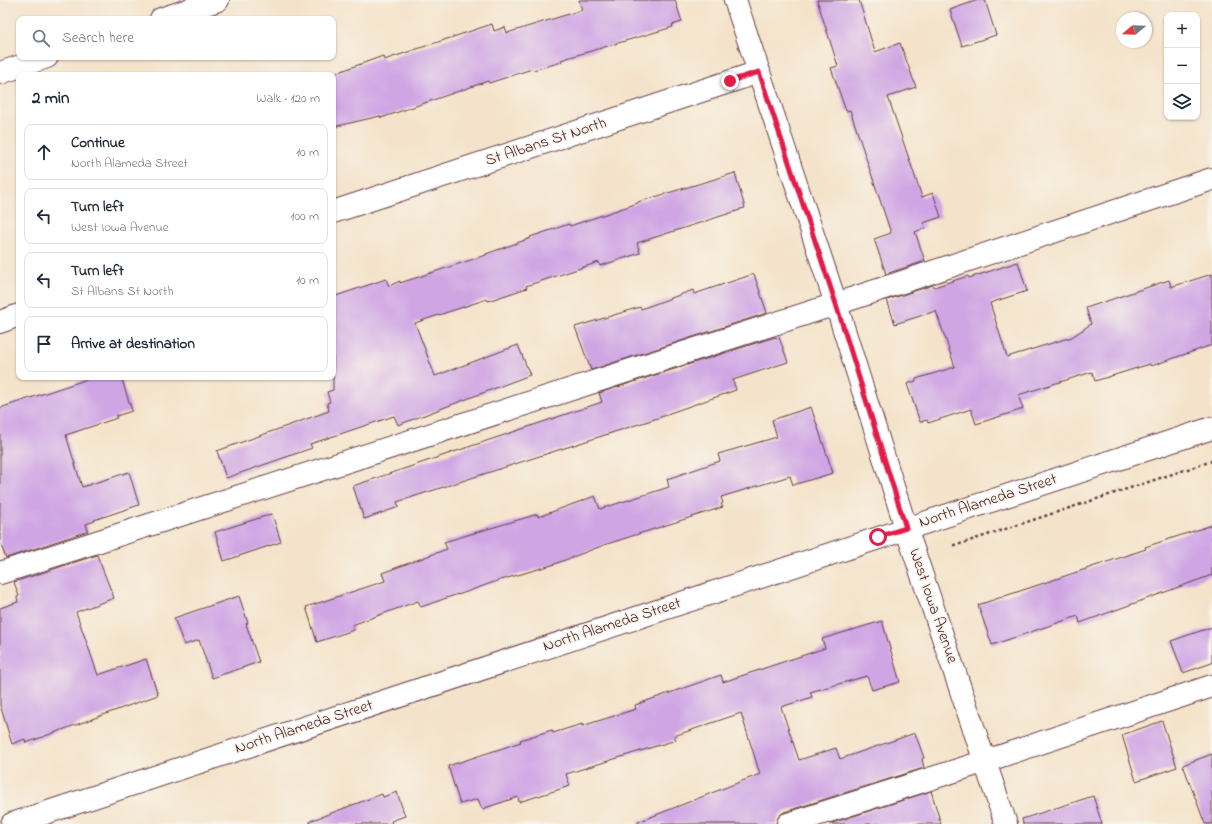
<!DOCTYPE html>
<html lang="en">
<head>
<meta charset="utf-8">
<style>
  :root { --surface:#fff; --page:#f6f6f7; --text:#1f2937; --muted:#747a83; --line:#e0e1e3 }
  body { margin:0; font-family:"Indie Flower",sans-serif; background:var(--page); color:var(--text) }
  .controls { position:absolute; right:12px; top:12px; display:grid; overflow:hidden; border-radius:8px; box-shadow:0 1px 3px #0004 }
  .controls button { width:36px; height:36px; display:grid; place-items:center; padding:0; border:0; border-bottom:1px solid var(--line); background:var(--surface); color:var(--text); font:20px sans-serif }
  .compass { position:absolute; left:1116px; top:12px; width:36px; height:36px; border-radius:50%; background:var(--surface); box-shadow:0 1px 3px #0004; rotate:251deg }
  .stop { position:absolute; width:12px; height:12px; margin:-9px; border:3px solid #e11d48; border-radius:50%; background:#fff }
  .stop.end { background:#e11d48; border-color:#fff; box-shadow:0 1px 4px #0008 }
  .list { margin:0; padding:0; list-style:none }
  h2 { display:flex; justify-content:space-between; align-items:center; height:52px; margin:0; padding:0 16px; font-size:17px }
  h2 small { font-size:13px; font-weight:400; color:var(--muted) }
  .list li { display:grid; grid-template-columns:26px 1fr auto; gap:12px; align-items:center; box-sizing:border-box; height:56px; margin:0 8px 8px; padding:0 8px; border:1px solid var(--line); border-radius:8px }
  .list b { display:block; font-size:15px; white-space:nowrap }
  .list p { margin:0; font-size:13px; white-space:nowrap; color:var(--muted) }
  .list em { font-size:13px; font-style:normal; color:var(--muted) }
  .icon { flex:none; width:22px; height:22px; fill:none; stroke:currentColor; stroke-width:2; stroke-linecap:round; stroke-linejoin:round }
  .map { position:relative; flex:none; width:1212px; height:824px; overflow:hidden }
  .search { position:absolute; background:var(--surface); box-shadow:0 1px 3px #0004; left:16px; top:16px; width:320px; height:44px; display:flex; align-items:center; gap:10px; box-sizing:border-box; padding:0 14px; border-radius:8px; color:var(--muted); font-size:15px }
  .panel { position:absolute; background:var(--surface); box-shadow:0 1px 3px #0004; left:16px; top:72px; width:320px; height:308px; border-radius:8px }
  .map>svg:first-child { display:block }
</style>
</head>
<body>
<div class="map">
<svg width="1212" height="824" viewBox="0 0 1212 824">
  <rect width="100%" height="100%" fill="#f7f3e8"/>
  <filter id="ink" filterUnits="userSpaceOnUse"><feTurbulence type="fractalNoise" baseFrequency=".025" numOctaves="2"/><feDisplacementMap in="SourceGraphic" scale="8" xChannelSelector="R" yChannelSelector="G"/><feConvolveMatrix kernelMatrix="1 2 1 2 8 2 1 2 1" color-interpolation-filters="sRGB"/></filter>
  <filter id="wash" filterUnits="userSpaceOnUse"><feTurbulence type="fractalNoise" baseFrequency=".012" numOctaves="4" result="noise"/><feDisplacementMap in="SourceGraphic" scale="16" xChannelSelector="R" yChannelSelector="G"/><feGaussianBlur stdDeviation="0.9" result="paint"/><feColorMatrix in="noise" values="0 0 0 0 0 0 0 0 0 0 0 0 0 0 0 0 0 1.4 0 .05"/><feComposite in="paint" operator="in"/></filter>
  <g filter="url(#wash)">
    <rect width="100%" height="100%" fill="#f4e3ca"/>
    <g id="blocks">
      <!-- building -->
      <g fill="#cfa5e4">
        <polygon points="579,0 675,0 682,22 672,25 673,27 577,55 561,60 562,62 533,70 532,69 489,83 488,81 381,118 380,116 333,127 333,74 383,56 384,60 492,24 494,31 505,27 507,33 582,10"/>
        <polygon points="817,0 859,0 875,52 900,43 916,87 888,97 922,197 933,193 941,217 923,223 925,228 915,232 925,261 886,274 874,239 891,233 850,110 846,111 831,68 838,66"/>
        <polygon points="978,0 985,0 996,35 962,46 950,10"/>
        <polygon points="735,173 745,208 740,209 740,210 637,243 640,253 600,266 599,262 526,286 527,288 488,301 487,299 415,323 435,376 518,345 530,375 398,425 394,416 310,444 312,448 226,478 217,451 329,411 327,403 330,402 327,392 333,390 333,297 386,279 389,286 400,281 400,283 486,255 486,254 531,238 530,237 569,224 570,226 638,203 638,202"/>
        <polygon points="1018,262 1027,291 990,303 1007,357 1072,337 1091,324 1086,308 1169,280 1171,287 1212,274 1212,345 1151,366 1150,364 1095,381 1092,372 1018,395 1023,409 976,424 971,409 928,423 927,420 920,422 907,384 916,381 916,379 955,367 936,311 895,324 887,300 933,285 934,287 968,276 969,278"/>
        <polygon points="754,274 767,313 591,370 575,327 640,307 641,309 693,290 694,294"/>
        <polygon points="775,337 776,338 779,337 788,362 733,380 736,390 667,414 667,415 397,502 399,507 364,519 353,486 602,402 599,393"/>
        <polygon points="94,377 121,377 132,411 116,416 117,418 66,435 82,487 129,472 139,505 94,520 95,521 86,524 88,531 6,558 0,542 0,408"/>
        <polygon points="811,407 833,473 793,485 790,476 721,497 723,503 721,504 723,507 604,545 552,565 494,582 458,595 458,594 421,607 418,601 352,625 354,630 317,642 306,607 385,581 382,573 447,549 444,542 538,514 538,517 595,496 600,509 669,487 667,479 720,461 718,454 777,437 772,420"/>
        <polygon points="272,514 281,542 224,561 215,532"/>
        <polygon points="1212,525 1212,575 1080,623 1078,616 992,645 978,605 1146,549 1145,547"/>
        <polygon points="97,555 114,598 76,612 98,675 146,659 158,695 26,743 25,739 12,744 0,705 0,608 18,602 17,597 19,596 14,582"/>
        <polygon points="239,596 248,623 246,624 259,662 212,678 199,640 184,645 174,618"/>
        <polygon points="882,621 900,682 872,690 867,676 810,692 812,697 781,707 799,760 836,748 840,759 915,733 924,758 922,759 924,768 784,812 779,816 776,824 638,824 638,822 760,774 741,713 674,736 676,740 566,774 570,786 519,802 518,797 482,809 478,799 460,804 448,766 521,742 520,740 552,730 553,733 582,724 582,726 636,709 635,705 721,675 723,682 825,648 822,639"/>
        <polygon points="1212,627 1212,663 1183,673 1171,641"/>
        <polygon points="1162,721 1177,767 1136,781 1122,735"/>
        <polygon points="1212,754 1212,824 1205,824 1183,765"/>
        <polygon points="931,791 941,824 829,824"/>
        <polygon points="397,792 405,816 391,821 392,824 310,824 310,821 382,794 383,797"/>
        <polygon points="1093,796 1102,824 1023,824 1022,819"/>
      </g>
    </g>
  </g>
  <g filter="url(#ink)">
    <use href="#blocks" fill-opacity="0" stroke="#643c43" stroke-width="1"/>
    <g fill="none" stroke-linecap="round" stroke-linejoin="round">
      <!-- minor casing -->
      <g stroke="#643c43" stroke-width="24">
        <g id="minor">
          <polyline points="735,0 836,304 906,528 1006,824"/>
          <polyline points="161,19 218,0"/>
          <polyline points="0,73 47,57"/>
          <polyline points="333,212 759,72"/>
          <polyline points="0,322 19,315"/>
          <polyline points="0,573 836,304 1212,179"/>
          <polyline points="12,824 1212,428"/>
          <polyline points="788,824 986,761 1212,686"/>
        </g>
      </g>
      <!-- path -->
      <polyline stroke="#643c43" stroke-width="2.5" stroke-dasharray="3 3" stroke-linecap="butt" points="953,545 957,545 1212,461"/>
      <!-- minor -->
      <use href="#minor" stroke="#fff" stroke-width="22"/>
    </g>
  </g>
  <g fill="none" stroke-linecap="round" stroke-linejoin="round" filter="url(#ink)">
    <!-- route -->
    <polyline stroke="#e11d48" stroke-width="5" points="730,81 759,72 836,304 906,528 878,537"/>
  </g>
  <g text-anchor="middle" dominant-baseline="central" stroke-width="3" stroke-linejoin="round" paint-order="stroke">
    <!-- street labels -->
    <g font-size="16" fill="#4a1f2b" stroke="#f7f3e8">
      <text transform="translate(546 142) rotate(-18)">St Albans St North</text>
      <text transform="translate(988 501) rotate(-18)">North Alameda Street</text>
      <text transform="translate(933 606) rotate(71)">West Iowa Avenue</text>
      <text transform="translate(612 625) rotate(-18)">North Alameda Street</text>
      <text transform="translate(304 727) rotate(-18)">North Alameda Street</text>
    </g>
  </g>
</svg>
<div class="controls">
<button>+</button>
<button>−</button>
<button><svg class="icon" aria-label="layers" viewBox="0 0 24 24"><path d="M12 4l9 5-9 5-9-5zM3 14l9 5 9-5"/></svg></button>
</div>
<svg class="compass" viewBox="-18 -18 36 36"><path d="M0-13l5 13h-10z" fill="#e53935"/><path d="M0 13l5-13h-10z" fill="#747a83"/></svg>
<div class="stop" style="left:878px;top:537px"></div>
<div class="stop end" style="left:730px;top:81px"></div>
<div class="search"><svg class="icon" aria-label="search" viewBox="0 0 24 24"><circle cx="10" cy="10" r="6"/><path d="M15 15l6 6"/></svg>Search here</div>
<section class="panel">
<h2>2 min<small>Walk · 120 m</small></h2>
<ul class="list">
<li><svg class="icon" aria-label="ahead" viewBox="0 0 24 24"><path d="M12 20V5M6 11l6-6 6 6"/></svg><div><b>Continue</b><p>North Alameda Street</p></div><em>10 m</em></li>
<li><svg class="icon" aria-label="left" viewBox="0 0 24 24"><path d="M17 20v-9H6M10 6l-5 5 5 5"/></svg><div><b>Turn left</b><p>West Iowa Avenue</p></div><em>100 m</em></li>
<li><svg class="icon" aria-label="left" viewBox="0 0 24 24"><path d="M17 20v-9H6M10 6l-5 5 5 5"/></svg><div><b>Turn left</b><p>St Albans St North</p></div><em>10 m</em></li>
<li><svg class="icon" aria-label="arrive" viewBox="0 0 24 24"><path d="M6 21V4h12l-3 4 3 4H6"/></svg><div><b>Arrive at destination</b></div></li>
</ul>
</section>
</div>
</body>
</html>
